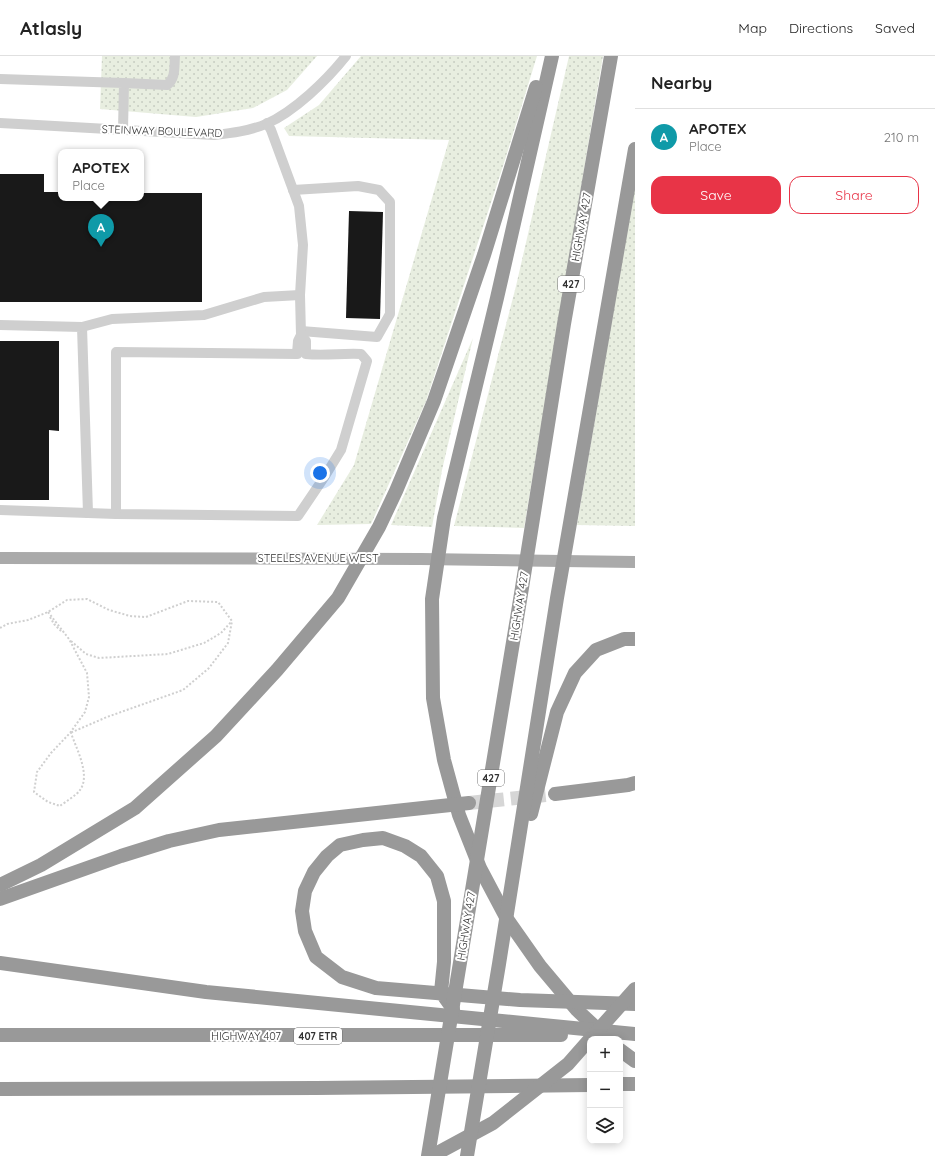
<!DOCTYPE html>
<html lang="en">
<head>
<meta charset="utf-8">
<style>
  :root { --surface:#fff; --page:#f2f2f2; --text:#222; --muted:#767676; --line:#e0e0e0; --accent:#e83447 }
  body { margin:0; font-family:Quicksand,sans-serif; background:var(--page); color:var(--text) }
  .controls { position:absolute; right:12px; bottom:12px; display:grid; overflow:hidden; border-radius:8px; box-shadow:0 2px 10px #0003 }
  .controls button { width:36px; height:36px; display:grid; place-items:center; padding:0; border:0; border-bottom:1px solid var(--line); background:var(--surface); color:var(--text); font:20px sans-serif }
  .you { position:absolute; left:320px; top:417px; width:14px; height:14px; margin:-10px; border:3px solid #fff; border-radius:50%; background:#1a73e8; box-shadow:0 0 0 6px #1a73e833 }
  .badge { display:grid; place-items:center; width:26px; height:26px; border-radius:50%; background:var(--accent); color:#fff; font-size:13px; font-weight:700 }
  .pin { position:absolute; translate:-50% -33px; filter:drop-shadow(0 1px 2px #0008) }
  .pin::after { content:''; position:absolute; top:21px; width:14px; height:12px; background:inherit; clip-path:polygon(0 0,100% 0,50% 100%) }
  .popup { position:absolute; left:58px; top:93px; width:86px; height:52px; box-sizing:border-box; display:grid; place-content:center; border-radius:8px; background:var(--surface); filter:drop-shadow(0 1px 3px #0005); font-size:13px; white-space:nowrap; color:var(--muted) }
  .popup b { font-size:15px; color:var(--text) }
  .popup::after { content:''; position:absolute; left:50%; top:100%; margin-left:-8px; border:8px solid transparent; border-top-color:var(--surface) }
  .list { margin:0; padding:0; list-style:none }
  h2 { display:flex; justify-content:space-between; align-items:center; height:52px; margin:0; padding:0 16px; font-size:17px }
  h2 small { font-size:13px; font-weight:400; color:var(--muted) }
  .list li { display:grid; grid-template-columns:26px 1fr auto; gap:12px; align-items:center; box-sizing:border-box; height:56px; padding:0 16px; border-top:1px solid var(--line) }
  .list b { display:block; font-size:15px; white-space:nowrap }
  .list p { margin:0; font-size:13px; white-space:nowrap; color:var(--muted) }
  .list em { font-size:13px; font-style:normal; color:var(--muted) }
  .actions { display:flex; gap:8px; padding:12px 16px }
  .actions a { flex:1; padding:9px 0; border:1px solid var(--accent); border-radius:12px; text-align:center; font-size:14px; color:var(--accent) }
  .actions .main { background:var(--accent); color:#fff }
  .icon { flex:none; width:22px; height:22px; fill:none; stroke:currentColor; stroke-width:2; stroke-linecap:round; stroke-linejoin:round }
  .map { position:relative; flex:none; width:635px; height:1100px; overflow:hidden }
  header { display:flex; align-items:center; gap:24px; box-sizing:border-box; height:56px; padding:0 20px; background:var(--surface); border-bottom:1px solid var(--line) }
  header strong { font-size:19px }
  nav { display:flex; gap:22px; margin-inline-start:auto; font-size:14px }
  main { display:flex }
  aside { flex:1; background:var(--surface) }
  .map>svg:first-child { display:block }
</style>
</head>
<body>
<header>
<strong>Atlasly</strong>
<nav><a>Map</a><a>Directions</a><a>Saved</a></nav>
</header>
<main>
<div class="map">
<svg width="635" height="1100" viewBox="0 0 635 1100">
  <defs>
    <pattern id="grass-dots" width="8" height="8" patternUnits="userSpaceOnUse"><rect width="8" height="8" fill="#e8eee0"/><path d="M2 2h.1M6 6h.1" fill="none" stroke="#c7cdc1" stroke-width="1.8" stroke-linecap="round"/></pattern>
  </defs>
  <rect width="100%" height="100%" fill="#fff"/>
  <!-- grass -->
  <g fill="url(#grass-dots)">
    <polygon points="102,0 317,0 287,34 253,52 196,61 100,53"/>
    <polygon points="361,0 537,0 504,107 426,345 371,468 317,469 354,409 449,84 289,80 284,72 319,49"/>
    <polygon points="569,0 603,0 524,472 454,470 516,230"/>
    <polygon points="635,127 635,470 577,469"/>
    <polygon points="473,282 442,414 432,471 391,469"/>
  </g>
  <!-- building -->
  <g fill="#191919">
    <polygon points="0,118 44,118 44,136 61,136 61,142 141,142 141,137 202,137 202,246 0,246"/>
    <polygon points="349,155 383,156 380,263 346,262"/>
    <polygon points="0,285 59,285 59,375 49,374 49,444 0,444"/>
  </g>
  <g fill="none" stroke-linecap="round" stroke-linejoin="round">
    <!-- highway-tunnel -->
    <polyline stroke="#d6d6d6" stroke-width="14" stroke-dasharray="14 7" stroke-linecap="butt" points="469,747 555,738"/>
    <!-- path -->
    <g stroke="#cfcfcf" stroke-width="2" stroke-dasharray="2 2" stroke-linecap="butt">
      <path d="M 48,556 L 69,583 L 87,617 L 89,641 L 85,656 L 70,677 L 51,697 L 37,716 L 34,736 L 48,746 L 60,750 C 65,746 77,739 80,734 C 91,719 76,692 71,677"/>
      <polyline points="50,561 54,568 62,576"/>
      <polyline points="0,572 7,568 28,564 48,556 67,544 87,543 109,554 130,560 146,561 188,545 218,546 232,565 228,587 209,612 183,634 107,661 70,677"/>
      <polyline points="71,585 86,598 99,602 168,598 204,587 221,577 231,566"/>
    </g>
    <!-- minor -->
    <g stroke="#cfcfcf" stroke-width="10">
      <polyline points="0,23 124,27 123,74"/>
      <path d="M 124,27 L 167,29 C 176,23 174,10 175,0"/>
      <path d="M 0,67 L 37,69 L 214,79 C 232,77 249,75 266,68 C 294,56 327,24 346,0"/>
      <polyline points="293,134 358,130 379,134 390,146 390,258 377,281 301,275"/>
      <path d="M 300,239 L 301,279 L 298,285 L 297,298 L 116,296 L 116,458 L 298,460 L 325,420 L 341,394 L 367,305 L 361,298 C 343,297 324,300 306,298 L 306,285 L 301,279"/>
      <polyline points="0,269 82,271 88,457 0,454"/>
      <polyline points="82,271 112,263 204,259 264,241 300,239 303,189 299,150 271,74 267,67"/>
      <polyline points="88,457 116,458"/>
    </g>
    <!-- major -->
    <polyline stroke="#aaa" stroke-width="12" points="0,502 421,503 635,506"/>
    <!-- highway -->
    <g stroke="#999" stroke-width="14">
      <polyline points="552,0 497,242 444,462 432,543 433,642 444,704 459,759 480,812 507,863 540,910 577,954 608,983"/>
      <polyline points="555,738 628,729 635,727"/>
      <polyline points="531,758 557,656 575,617 596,594 624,583 635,583"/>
      <polyline points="0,829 41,809 135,752 216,680 277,614 338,542 379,471 396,435 434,345 484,199 536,31"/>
      <polyline points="0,843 121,800 169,785 219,774 469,747"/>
      <polyline points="0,907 206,936 635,978"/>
      <polyline points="453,953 441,936 444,906 444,845 437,820 421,800 405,790 383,782 363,784 340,789 327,800 314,816 305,835 302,855 305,875 316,901 342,921 376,932 520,944 635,948"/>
      <polyline points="0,979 561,979"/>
      <polyline points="593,980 635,933"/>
      <polyline points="620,994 635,1005"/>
      <polyline points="620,1028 635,1028"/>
      <polyline points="0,1033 316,1032 590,1029"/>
      <polyline points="428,1100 521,538 564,268 611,0"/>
      <polyline points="432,1100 493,1067 568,1008 590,983"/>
      <polyline points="467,1100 499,908 557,542 635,93"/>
    </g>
  </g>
  <g text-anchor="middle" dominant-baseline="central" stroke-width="4" stroke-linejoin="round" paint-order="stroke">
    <!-- shield labels -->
    <g fill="#fff" stroke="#707070" stroke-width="1">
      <rect x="558" y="220" width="26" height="16" rx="3"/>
      <rect x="478" y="714" width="26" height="16" rx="3"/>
      <rect x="294" y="972" width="48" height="16" rx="3"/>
    </g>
    <g font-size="10" font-weight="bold" fill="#323232">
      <text x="571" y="228">427</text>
      <text x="491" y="722">427</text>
      <text x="318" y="980">407 ETR</text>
    </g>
    <!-- street labels -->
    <g font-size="11" fill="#323232" stroke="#fff">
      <text transform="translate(162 75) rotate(2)">STEINWAY BOULEVARD</text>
      <text transform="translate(581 171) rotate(-80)">HIGHWAY 427</text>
      <text x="318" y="502">STEELES AVENUE WEST</text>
      <text transform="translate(519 550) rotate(-81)">HIGHWAY 427</text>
      <text transform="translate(466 870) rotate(-81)">HIGHWAY 427</text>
      <text x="246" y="980">HIGHWAY 407</text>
    </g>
  </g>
</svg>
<div class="controls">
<button>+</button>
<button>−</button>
<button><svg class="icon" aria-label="layers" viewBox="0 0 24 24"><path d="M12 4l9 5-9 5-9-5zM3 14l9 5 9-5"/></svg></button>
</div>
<div class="you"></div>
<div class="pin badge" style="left:101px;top:191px;background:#0f9aa8">A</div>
<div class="popup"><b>APOTEX</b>Place</div>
</div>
<aside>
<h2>Nearby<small></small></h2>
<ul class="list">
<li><span class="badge" style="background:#0f9aa8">A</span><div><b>APOTEX</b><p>Place</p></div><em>210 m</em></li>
</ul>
<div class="actions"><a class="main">Save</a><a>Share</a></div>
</aside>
</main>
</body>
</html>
